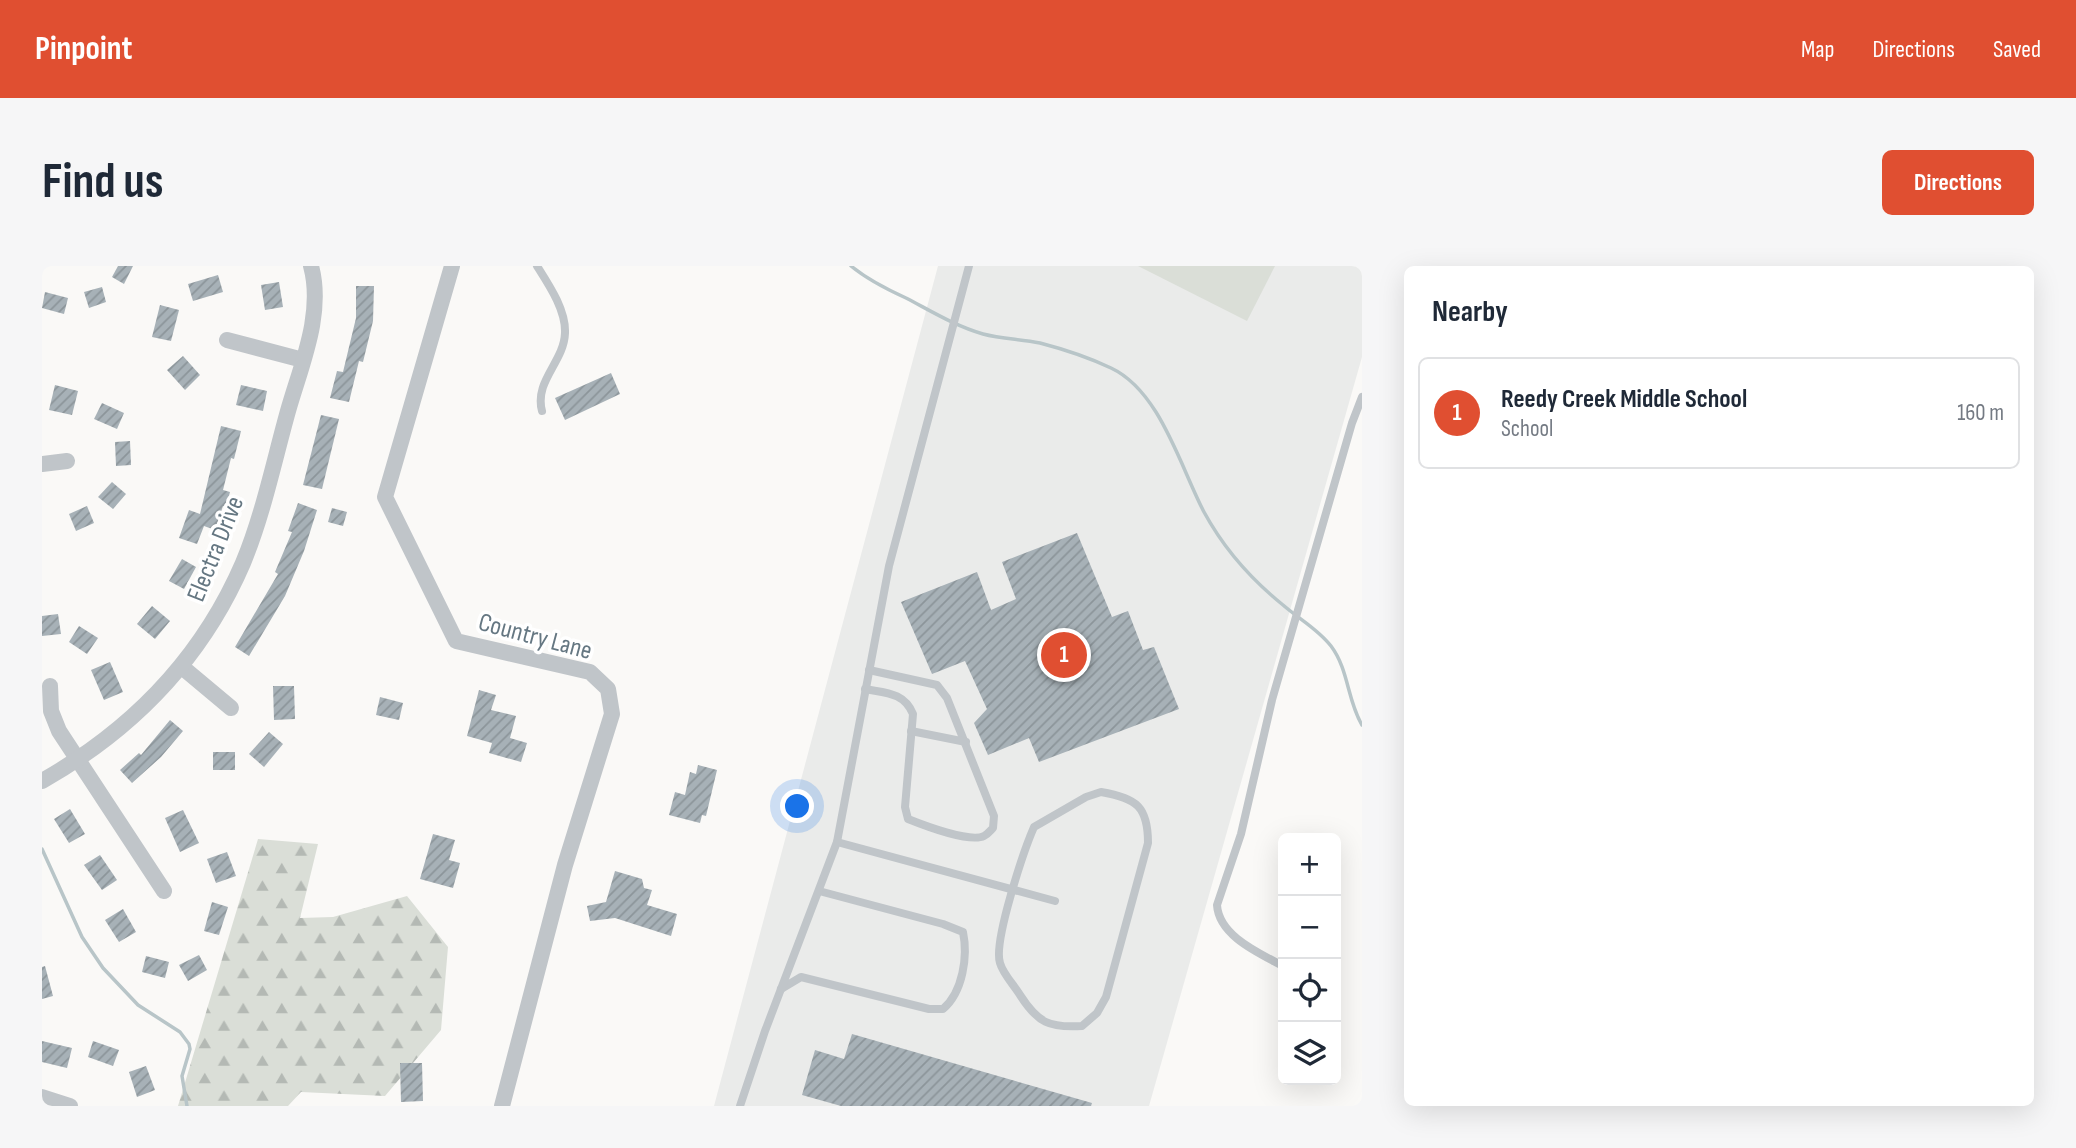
<!DOCTYPE html>
<html lang="en">
<head>
<meta charset="utf-8">
<style>
  :root { --surface:#fff; --page:#f6f6f7; --text:#1f2937; --muted:#747a83; --line:#e0e1e3; --accent:#e04f31 }
  body { margin:0; font-family:"Sofia Sans Condensed",sans-serif; background:var(--page); color:var(--text) }
  .controls { position:absolute; right:21px; bottom:21px; display:grid; overflow:hidden; border-radius:10px; box-shadow:0 7px 28px #0002 }
  .controls button { width:63px; height:63px; display:grid; place-items:center; padding:0; border:0; border-bottom:2px solid var(--line); background:var(--surface); color:var(--text); font:35px sans-serif }
  .you { position:absolute; left:756px; top:541px; width:24px; height:24px; margin:-18px; border:5px solid #fff; border-radius:50%; background:#1a73e8; box-shadow:0 0 0 10px #1a73e833 }
  .badge { display:grid; place-items:center; width:46px; height:46px; border-radius:50%; background:var(--accent); color:#fff; font-size:23px; font-weight:700 }
  .pin { position:absolute; translate:-50% -50%; border:4px solid #fff; box-shadow:0 2px 7px #0006 }
  .list { margin:0; padding:0; list-style:none }
  h2 { display:flex; justify-content:space-between; align-items:center; height:91px; margin:0; padding:0 28px; font-size:30px }
  h2 small { font-size:23px; font-weight:400; color:var(--muted) }
  .list li { display:grid; grid-template-columns:46px 1fr auto; gap:21px; align-items:center; box-sizing:border-box; height:112px; margin:0 14px 14px; padding:0 14px; border:2px solid var(--line); border-radius:10px }
  .list b { display:block; font-size:26px; white-space:nowrap }
  .list p { margin:0; font-size:23px; white-space:nowrap; color:var(--muted) }
  .list em { font-size:23px; font-style:normal; color:var(--muted) }
  .icon { flex:none; width:38px; height:38px; fill:none; stroke:currentColor; stroke-width:2; stroke-linecap:round; stroke-linejoin:round }
  .map { position:relative; flex:none; width:1320px; height:840px; overflow:hidden; border-radius:10px }
  header { display:flex; align-items:center; gap:42px; box-sizing:border-box; height:98px; padding:0 35px; background:var(--accent); color:#fff }
  header strong { font-size:33px }
  nav { display:flex; gap:38px; margin-inline-start:auto; font-size:24px }
  .intro { display:flex; align-items:center; justify-content:space-between; box-sizing:border-box; height:168px; padding:0 42px }
  h1 { margin:0; font-size:49px }
  .button { padding:18px 32px; border-radius:10px; background:var(--accent); color:#fff; font-size:24px; font-weight:700 }
  main { display:flex; gap:42px; padding:0 42px }
  aside { flex:1; background:var(--surface); border-radius:10px; box-shadow:0 7px 28px #0002 }
  .map>svg:first-child { display:block }
</style>
</head>
<body>
<header>
<strong>Pinpoint</strong>
<nav><a>Map</a><a>Directions</a><a>Saved</a></nav>
</header>
<div class="intro"><h1>Find us</h1><a class="button">Directions</a></div>
<main>
<div class="map">
<svg width="1320" height="840" viewBox="0 0 1320 840">
  <defs>
    <pattern id="forest-firs" width="22" height="20" patternUnits="userSpaceOnUse" patternTransform="scale(1.75)"><rect width="22" height="20" fill="#daded7"/><path d="M5 1l3.5 6h-7zM16 11l3.5 6h-7z" fill="#b4b9b4"/></pattern>
    <pattern id="building-hatch" width="6" height="6" patternUnits="userSpaceOnUse" patternTransform="scale(1.75)"><rect width="6" height="6" fill="#a7b1b7"/><path d="M-1 1l2-2M0 6l6-6M5 7l2-2" fill="none" stroke="#8c959a"/></pattern>
  </defs>
  <rect width="100%" height="100%" fill="#faf9f7"/>
  <!-- built -->
  <polygon fill="#eaebea" points="896,0 1320,0 1320,91 1107,840 672,840"/>
  <!-- forest -->
  <polygon fill="url(#forest-firs)" points="216,573 276,578 258,652 291,651 365,630 406,681 399,764 343,830 259,826 246,840 136,840"/>
  <!-- pitch -->
  <polygon fill="#daded7" points="1096,0 1233,0 1205,55"/>
  <g fill="none" stroke-linecap="round" stroke-linejoin="round">
    <!-- stream -->
    <g stroke="#b8c5c8" stroke-width="3.5">
      <path d="M 809,0 C 826,14 844,23 864,32 C 889,45 913,60 941,68 C 960,73 979,73 998,77 C 1021,83 1048,92 1069,102 C 1118,125 1138,200 1162,246 C 1181,281 1210,314 1241,339 C 1257,353 1276,363 1289,380 C 1307,404 1305,434 1320,459"/>
      <polyline points="0,583 40,671 61,702 96,739 138,766 147,778 148,783 140,810 145,840"/>
    </g>
  </g>
  <!-- building -->
  <g fill="url(#building-hatch)">
    <polygon points="76,0 91,0 82,18 70,11"/>
    <polygon points="176,9 181,26 151,35 146,18"/>
    <polygon points="237,16 241,41 223,44 219,19"/>
    <polygon points="314,20 332,20 331,55 321,96 317,95 307,136 288,132 295,105 301,106 314,52"/>
    <polygon points="60,21 64,36 47,42 42,26"/>
    <polygon points="3,26 26,32 22,48 0,42"/>
    <polygon points="118,39 137,44 129,75 110,71"/>
    <polygon points="141,90 158,109 143,124 125,104"/>
    <polygon points="569,107 578,128 523,154 513,132"/>
    <polygon points="13,119 36,125 30,149 7,144"/>
    <polygon points="199,119 225,125 221,145 194,139"/>
    <polygon points="60,137 82,147 75,163 52,153"/>
    <polygon points="279,149 297,153 280,223 261,219"/>
    <polygon points="179,160 199,165 192,193 189,192 181,224 188,226 184,241 181,240 173,264 162,260 155,278 137,272 147,244 158,248"/>
    <polygon points="88,175 89,199 74,200 73,176"/>
    <polygon points="70,216 84,228 71,243 56,231"/>
    <polygon points="256,237 275,244 262,285 243,330 207,390 193,381 236,308 233,306 250,266 246,265"/>
    <polygon points="45,240 52,257 34,265 27,248"/>
    <polygon points="290,242 305,246 301,260 286,256"/>
    <polygon points="1035,267 1070,351 1086,345 1101,384 1112,381 1137,443 997,496 987,472 946,489 932,457 945,443 923,395 890,408 859,336 935,306 949,344 974,333 960,296"/>
    <polygon points="140,293 154,301 142,323 127,315"/>
    <polygon points="110,340 128,355 113,373 95,358"/>
    <polygon points="16,348 19,368 0,370 0,350"/>
    <polygon points="37,360 56,372 45,388 27,376"/>
    <polygon points="68,396 81,426 62,434 49,404"/>
    <polygon points="231,420 252,420 253,453 232,454"/>
    <polygon points="437,424 454,429 449,444 474,450 468,472 485,477 479,496 447,487 450,477 425,470"/>
    <polygon points="338,431 361,437 357,454 334,449"/>
    <polygon points="128,454 141,465 119,491 90,517 78,504 97,487 99,489"/>
    <polygon points="227,466 241,478 222,501 207,488"/>
    <rect x="171" y="486" width="22" height="18"/>
    <polygon points="656,499 675,504 664,550 660,549 658,557 627,549 633,526 643,529 648,506 654,508"/>
    <polygon points="28,543 43,568 27,577 12,553"/>
    <polygon points="141,544 157,577 138,586 123,552"/>
    <polygon points="391,568 413,574 407,594 418,597 411,622 378,613"/>
    <polygon points="185,586 194,610 174,617 165,593"/>
    <polygon points="58,589 75,614 60,624 42,599"/>
    <polygon points="573,605 600,613 602,622 610,624 605,639 635,648 629,670 573,652 548,655 545,640 564,636"/>
    <polygon points="170,636 186,641 177,669 162,665"/>
    <polygon points="81,643 94,666 77,676 63,654"/>
    <polygon points="157,689 165,704 146,715 137,699"/>
    <polygon points="104,690 127,696 123,712 100,706"/>
    <polygon points="3,700 11,730 0,733 0,701"/>
    <polygon points="810,768 1050,837 1049,840 799,840 760,829 773,784 802,793"/>
    <polygon points="0,775 30,782 25,802 0,796"/>
    <polygon points="51,775 77,784 71,800 46,791"/>
    <polygon points="358,797 380,797 381,835 359,836"/>
    <polygon points="104,800 113,824 95,831 87,806"/>
  </g>
  <g fill="none" stroke-linecap="round" stroke-linejoin="round">
    <!-- service -->
    <g stroke="#c0c5c9" stroke-width="8">
      <path d="M 495,0 C 507,19 524,44 523,67 C 522,96 492,115 500,145"/>
      <path d="M 823,423 C 843,427 862,426 871,448 L 863,541 L 866,553 C 881,559 928,577 942,570 C 946,568 948,565 951,562 L 952,550 L 905,432 L 895,419 L 827,404"/>
      <polyline points="869,465 924,476"/>
      <path d="M 1059,526 C 1095,532 1106,541 1106,577 L 1064,731 L 1055,747 L 1040,760 C 1007,762 996,757 978,729 C 972,719 961,708 958,697 C 951,676 982,584 992,561 L 1044,531 Z"/>
      <polyline points="795,576 1013,635"/>
      <path d="M 1241,700 C 1217,687 1177,670 1175,639 L 1199,568 L 1230,434 L 1310,157 L 1320,131"/>
      <path d="M 739,723 L 759,711 L 887,743 L 901,743 C 921,726 926,690 921,666 L 901,658 L 777,625"/>
      <polyline points="698,840 723,765 795,576 847,300 927,0"/>
    </g>
    <!-- minor -->
    <g stroke="#c0c5c9" stroke-width="16">
      <polyline points="410,0 343,231 414,375 548,406 566,423 570,448 523,599 460,840"/>
      <polyline points="185,74 261,94"/>
      <polyline points="0,198 25,195"/>
      <polyline points="140,401 189,442"/>
      <polyline points="8,420 9,445 17,465 122,625"/>
      <path d="M 0,515 C 90,464 160,392 201,297 C 221,249 232,195 246,145 C 259,99 282,48 269,0"/>
      <polyline points="0,831 28,840"/>
    </g>
  </g>
  <g text-anchor="middle" dominant-baseline="central" stroke-width="7" stroke-linejoin="round" paint-order="stroke">
    <!-- street labels -->
    <g font-size="26" fill="#657782" stroke="#fff">
      <text transform="translate(174 283) rotate(-68)">Electra Drive</text>
      <text transform="translate(493 371) rotate(15)">Country Lane</text>
    </g>
  </g>
</svg>
<div class="controls">
<button>+</button>
<button>−</button>
<button><svg class="icon" aria-label="locate" viewBox="0 0 24 24"><circle cx="12" cy="12" r="6"/><path d="M12 2v4M12 18v4M2 12h4M18 12h4"/></svg></button>
<button><svg class="icon" aria-label="layers" viewBox="0 0 24 24"><path d="M12 4l9 5-9 5-9-5zM3 14l9 5 9-5"/></svg></button>
</div>
<div class="you"></div>
<div class="pin badge" style="left:1022px;top:389px">1</div>
</div>
<aside>
<h2>Nearby<small></small></h2>
<ul class="list">
<li><span class="badge">1</span><div><b>Reedy Creek Middle School</b><p>School</p></div><em>160 m</em></li>
</ul>
</aside>
</main>
</body>
</html>
